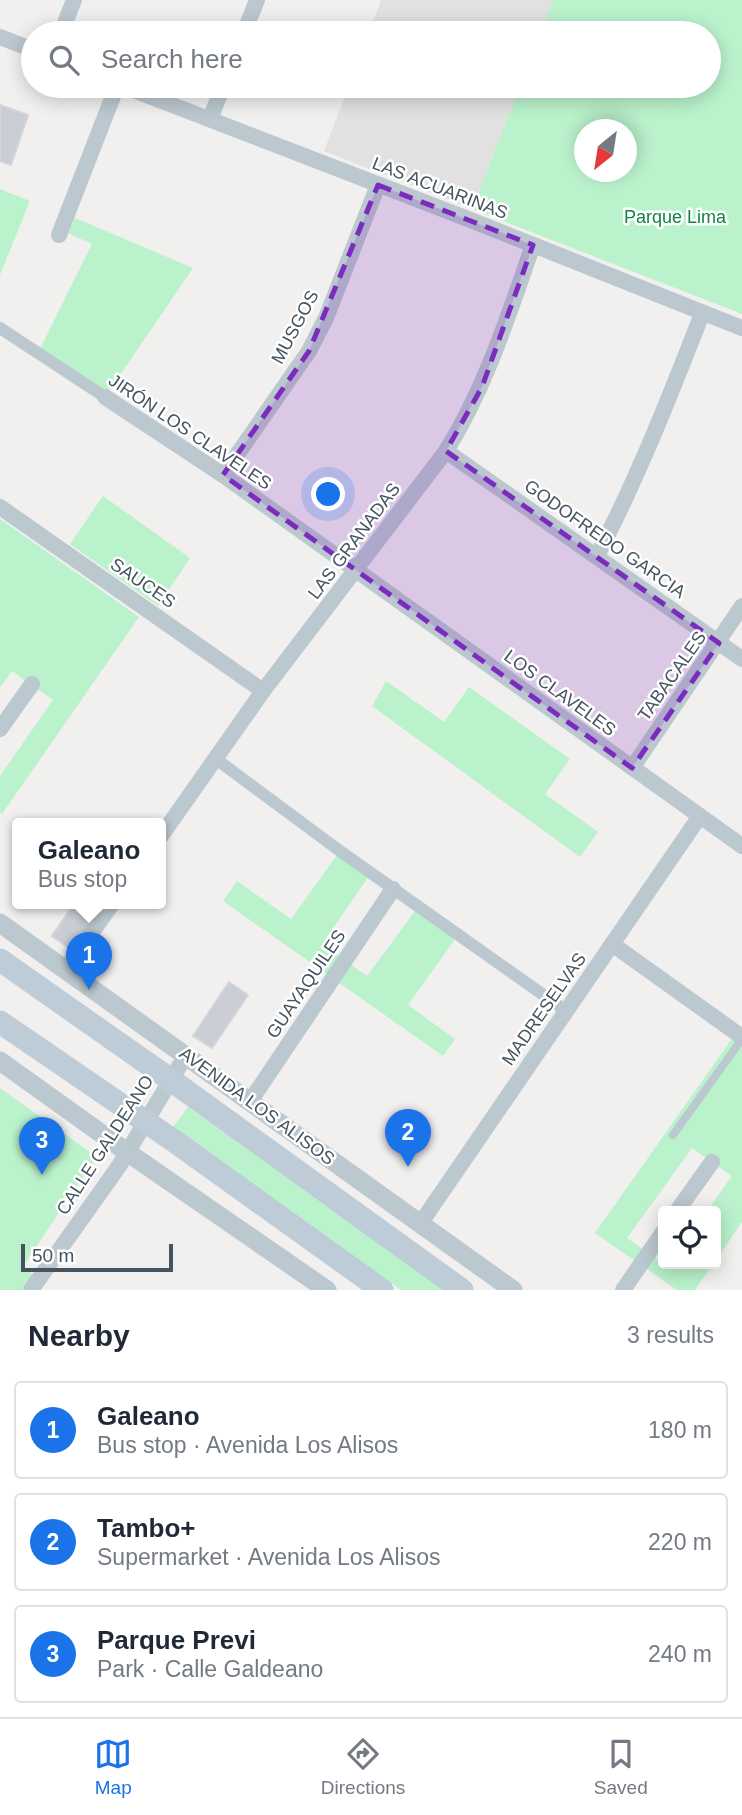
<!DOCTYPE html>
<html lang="en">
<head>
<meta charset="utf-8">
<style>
  :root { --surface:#fff; --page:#f6f6f7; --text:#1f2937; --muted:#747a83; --line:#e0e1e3; --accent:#1a73e8 }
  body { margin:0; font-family:Arial,sans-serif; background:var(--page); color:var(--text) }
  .controls { position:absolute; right:21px; bottom:21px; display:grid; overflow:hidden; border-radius:7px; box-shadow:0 4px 18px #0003 }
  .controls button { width:63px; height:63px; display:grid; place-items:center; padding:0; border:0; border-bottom:2px solid var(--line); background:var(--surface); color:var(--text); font:35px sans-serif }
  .compass { position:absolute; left:574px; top:119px; width:63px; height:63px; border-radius:50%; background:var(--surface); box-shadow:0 4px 18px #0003; rotate:210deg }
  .scale { position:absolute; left:21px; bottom:18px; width:152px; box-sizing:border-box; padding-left:7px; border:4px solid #45545e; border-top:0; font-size:19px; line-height:24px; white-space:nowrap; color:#45545e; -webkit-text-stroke:5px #fff; paint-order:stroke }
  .you { position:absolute; left:329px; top:495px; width:24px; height:24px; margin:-18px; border:5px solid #fff; border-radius:50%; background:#1a73e8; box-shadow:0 0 0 10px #1a73e833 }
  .badge { display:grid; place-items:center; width:46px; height:46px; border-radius:50%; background:var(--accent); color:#fff; font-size:23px; font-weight:700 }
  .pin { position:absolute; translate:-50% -58px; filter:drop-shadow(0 2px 4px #0008) }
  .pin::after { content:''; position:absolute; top:37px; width:24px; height:21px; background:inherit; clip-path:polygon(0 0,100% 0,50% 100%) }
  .popup { position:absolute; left:12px; top:818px; width:154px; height:91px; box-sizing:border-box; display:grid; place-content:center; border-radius:7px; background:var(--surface); filter:drop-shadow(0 2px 5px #0005); font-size:23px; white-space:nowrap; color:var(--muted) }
  .popup b { font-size:26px; color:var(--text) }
  .popup::after { content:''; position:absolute; left:50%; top:100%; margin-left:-14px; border:14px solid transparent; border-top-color:var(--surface) }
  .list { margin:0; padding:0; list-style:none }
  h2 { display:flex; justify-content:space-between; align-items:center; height:91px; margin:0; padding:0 28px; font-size:30px }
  h2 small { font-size:23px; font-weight:400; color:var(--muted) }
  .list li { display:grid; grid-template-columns:46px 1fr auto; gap:21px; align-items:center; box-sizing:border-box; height:98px; margin:0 14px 14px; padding:0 14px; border:2px solid var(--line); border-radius:7px }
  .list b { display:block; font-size:26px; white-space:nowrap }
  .list p { margin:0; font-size:23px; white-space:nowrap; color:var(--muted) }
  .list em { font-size:23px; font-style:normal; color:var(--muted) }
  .icon { flex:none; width:38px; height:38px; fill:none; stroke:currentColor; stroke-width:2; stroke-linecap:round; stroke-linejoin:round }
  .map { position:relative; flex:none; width:742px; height:1290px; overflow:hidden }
  .search { position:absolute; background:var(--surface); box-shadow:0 4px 18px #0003; left:21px; right:21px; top:21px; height:77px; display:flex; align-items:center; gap:18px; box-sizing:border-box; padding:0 24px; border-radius:38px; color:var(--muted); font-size:26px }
  .sheet { height:427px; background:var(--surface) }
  nav { display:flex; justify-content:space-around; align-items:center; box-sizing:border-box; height:98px; border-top:2px solid var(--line); background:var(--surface); font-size:19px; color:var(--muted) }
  nav a { display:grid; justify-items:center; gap:4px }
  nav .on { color:var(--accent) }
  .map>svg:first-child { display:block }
</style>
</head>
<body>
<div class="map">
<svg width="742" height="1290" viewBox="0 0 742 1290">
  <rect width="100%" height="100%" fill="#f2efef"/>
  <!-- education -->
  <g fill="#e3e0e1">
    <polygon points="381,0 553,0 540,33 369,33"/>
    <polygon points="349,86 520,86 472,209 324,151"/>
  </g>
  <!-- green -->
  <g fill="#baf2cc" fill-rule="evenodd">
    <path d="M 553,0 L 742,0 L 742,314 L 472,209 L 520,86 L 709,86 L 709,33 L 540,33 ZM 584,130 L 626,130 L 626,172 L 584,172 Z"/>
    <polygon points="0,189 30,201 0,275"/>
    <polygon points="75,218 193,268 105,397 38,353 92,244 68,233"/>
    <polygon points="103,496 190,558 158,606 70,544"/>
    <polygon points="0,519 139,617 2,814 0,812 0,776 53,700 12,671 0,687"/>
    <polygon points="386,681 444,722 469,687 570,759 545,794 598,832 580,857 372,706"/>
    <polygon points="340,851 371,873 322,944 367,976 418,907 458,935 408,1005 455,1039 443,1056 223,901 237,881 291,919"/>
    <polygon points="736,1033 742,1037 742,1222 716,1260 716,1211 707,1211 732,1176 692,1148 627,1238 668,1267 671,1264 713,1264 695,1290 677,1290 595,1233"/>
    <polygon points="0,1088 97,1157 23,1266 33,1275 22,1290 0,1290"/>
    <polygon points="188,1107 445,1290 401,1290 173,1127"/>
  </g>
  <!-- building -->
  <g fill="#caced4" stroke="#d2d5db" stroke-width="2">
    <polygon points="0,105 28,115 11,165 0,161"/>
    <polygon points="74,904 103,904 72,950 52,936"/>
    <polygon points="229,982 248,995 212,1048 193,1036"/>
  </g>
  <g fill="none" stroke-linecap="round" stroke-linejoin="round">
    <!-- service -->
    <polyline stroke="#bbc8cf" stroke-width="8" points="673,1135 742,1039"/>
    <!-- pedestrian -->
    <g stroke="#bbc8cf" stroke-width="12">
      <polyline points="0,328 105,397"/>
      <polyline points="216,759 340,851 566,1011"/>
    </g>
    <!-- minor -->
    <g stroke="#bbc8cf" stroke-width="16">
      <polyline points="61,33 74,0"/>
      <polyline points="244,33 257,0"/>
      <polyline points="0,37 33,50"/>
      <polyline points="123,86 468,219 742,328"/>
      <polyline points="210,119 223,86"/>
      <polyline points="59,235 117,86"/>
      <polyline points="105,397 223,475 742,846"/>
      <polyline points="446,451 742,659"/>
      <polyline points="223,475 309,351 326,318 378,185"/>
      <polyline points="0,507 263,691"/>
      <path d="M 597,556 C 638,477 670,396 702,314"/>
      <polyline points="0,729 32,684"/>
      <polyline points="632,768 742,606"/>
      <path d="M 161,836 L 263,691 L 446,451 C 486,387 508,316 533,245"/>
      <polyline points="612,944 742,1037"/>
      <polyline points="65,970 112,904"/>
      <polyline points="251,1100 393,889"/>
      <polyline points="677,1211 712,1162"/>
      <polyline points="420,1224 700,816"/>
      <polyline points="31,1290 119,1166 186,1055"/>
      <polyline points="623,1290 663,1232"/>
    </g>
    <!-- tertiary -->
    <g stroke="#bbc8cf" stroke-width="19">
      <polyline points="0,923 513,1290"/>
      <polyline points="0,1061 127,1152 327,1290"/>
    </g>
    <!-- secondary -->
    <g stroke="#beccd7" stroke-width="23">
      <polyline points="0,960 171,1080 462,1290"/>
      <polyline points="0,1022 174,1141 382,1290"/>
    </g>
  </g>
  <!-- marked area -->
  <path fill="#7b2cbf" fill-opacity="0.2" stroke="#7b2cbf" stroke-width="5" stroke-dasharray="14 9" stroke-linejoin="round" d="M 378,185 L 533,245 L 482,387 L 446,451 L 719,643 L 632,768 L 223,475 L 309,351 Z"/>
  <g text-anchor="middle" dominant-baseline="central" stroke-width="5" stroke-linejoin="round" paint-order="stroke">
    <!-- street labels -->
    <g font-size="18" fill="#45545e" stroke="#fff">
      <text transform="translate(440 188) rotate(21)">LAS ACUARINAS</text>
      <text transform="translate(295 327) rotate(-62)">MUSGOS</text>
      <text transform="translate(190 432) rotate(34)">JIRÓN LOS CLAVELES</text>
      <text transform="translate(605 539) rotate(35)">GODOFREDO GARCIA</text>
      <text transform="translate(354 541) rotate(-53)">LAS GRANADAS</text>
      <text transform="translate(143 583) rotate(34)">SAUCES</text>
      <text transform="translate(672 676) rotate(-55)">TABACALES</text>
      <text transform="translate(560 693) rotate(36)">LOS CLAVELES</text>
      <text transform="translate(306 984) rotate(-56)">GUAYAQUILES</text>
      <text transform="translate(544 1009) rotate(-55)">MADRESELVAS</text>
      <text transform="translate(257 1106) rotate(36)">AVENIDA LOS ALISOS</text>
      <text transform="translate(105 1145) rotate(-57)">CALLE GALDEANO</text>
    </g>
    <!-- park labels -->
    <g font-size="18" fill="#108543" stroke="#fff">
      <text x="675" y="217">Parque Lima</text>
    </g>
  </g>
</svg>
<div class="controls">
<button><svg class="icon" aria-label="locate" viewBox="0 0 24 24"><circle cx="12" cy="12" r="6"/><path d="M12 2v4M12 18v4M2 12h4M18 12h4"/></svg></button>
</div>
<svg class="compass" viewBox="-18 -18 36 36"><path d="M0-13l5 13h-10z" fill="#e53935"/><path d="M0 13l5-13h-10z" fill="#747a83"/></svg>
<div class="scale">50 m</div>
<div class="you"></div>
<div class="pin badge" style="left:89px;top:990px">1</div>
<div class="popup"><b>Galeano</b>Bus stop</div>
<div class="pin badge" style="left:408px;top:1167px">2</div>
<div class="pin badge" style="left:42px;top:1175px">3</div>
<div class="search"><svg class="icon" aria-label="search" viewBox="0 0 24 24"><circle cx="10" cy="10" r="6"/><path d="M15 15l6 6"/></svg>Search here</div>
</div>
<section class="sheet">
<h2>Nearby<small>3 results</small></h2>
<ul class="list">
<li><span class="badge">1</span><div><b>Galeano</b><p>Bus stop · Avenida Los Alisos</p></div><em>180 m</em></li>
<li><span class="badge">2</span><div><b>Tambo+</b><p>Supermarket · Avenida Los Alisos</p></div><em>220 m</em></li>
<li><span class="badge">3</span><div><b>Parque Previ</b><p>Park · Calle Galdeano</p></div><em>240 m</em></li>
</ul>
</section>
<nav>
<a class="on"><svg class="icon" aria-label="map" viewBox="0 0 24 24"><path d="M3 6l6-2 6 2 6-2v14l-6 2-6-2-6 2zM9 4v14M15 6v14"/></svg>Map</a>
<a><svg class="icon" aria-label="directions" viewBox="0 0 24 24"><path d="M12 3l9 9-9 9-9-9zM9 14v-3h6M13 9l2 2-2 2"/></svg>Directions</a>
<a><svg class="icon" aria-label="saved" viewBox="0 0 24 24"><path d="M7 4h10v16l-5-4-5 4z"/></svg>Saved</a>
</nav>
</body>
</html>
